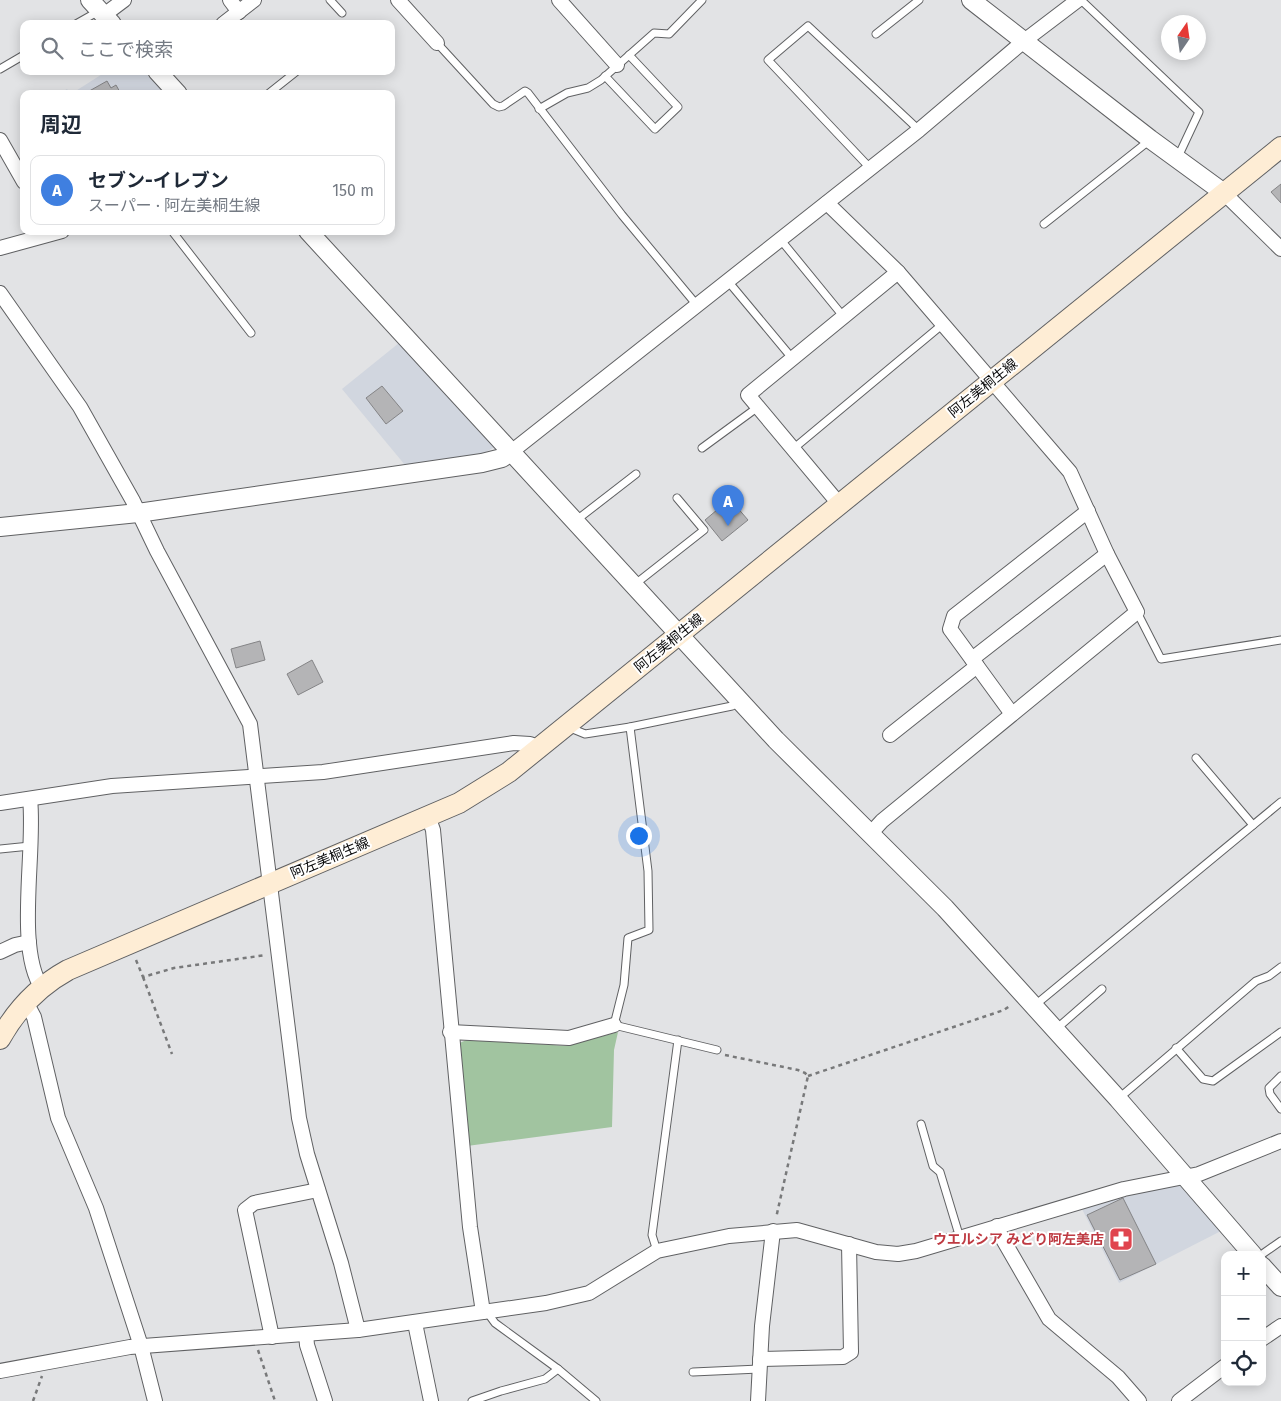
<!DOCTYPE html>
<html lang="ja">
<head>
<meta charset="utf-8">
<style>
  :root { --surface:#fff; --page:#f6f6f7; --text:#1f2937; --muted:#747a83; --line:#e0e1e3; --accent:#d93025 }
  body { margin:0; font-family:"Fira Sans","Noto Sans JP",sans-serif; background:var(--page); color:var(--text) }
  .controls { position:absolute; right:15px; bottom:15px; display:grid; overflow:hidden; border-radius:10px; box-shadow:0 2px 12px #0003 }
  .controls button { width:45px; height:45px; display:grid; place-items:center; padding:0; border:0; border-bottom:1px solid var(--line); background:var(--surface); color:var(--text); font:25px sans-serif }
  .compass { position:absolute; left:1161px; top:15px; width:45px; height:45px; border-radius:50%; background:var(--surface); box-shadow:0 2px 12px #0003; rotate:13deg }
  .you { position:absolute; left:638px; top:835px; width:18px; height:18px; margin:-12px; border:4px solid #fff; border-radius:50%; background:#1a73e8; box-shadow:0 0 0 8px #1a73e833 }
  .badge { display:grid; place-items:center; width:32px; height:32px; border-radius:50%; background:var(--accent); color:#fff; font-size:16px; font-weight:700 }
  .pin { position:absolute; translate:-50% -41px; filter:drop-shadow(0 1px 2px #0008) }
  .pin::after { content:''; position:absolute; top:26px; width:18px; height:15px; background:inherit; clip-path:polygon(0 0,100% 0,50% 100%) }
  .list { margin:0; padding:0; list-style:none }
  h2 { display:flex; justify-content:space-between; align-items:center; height:65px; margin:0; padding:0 20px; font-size:21px }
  h2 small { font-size:16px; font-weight:400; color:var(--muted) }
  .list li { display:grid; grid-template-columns:32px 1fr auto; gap:15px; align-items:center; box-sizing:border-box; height:70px; margin:0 10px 10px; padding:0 10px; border:1px solid var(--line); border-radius:10px }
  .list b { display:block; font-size:19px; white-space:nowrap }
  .list p { margin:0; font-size:16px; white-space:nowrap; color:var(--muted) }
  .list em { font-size:16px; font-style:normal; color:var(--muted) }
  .icon { flex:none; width:28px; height:28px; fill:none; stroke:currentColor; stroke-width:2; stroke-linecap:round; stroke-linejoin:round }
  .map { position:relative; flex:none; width:1281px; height:1401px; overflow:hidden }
  .search { position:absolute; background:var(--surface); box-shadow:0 2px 12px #0003; left:20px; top:20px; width:375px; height:55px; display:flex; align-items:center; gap:12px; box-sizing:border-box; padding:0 18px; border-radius:10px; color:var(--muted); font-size:19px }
  .panel { position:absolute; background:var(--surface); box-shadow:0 2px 12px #0003; left:20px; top:90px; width:375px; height:145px; border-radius:10px }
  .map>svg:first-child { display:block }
</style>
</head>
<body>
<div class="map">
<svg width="1281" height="1401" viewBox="0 0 1281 1401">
  <rect width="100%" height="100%" fill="#e2e3e5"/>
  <!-- built -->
  <g fill="#d1d6df">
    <polygon points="107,71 144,71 165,94 58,94 67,89 71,94"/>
    <polygon points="399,343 496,446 481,455 405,465 342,389"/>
    <polygon points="1176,1185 1180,1186 1221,1231 1119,1283 1081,1207"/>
  </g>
  <!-- green -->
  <polygon fill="#a1c4a0" points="618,1032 614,1050 612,1127 467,1146 457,1044 469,1039 566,1046"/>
  <!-- building -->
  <g fill="#b4b4b6" stroke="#848486">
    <polygon points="107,81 111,88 116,85 121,94 84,94"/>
    <polygon points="1281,184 1281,203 1271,192"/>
    <polygon points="382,386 403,411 386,424 366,398"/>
    <polygon points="730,499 748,520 722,541 705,520"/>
    <polygon points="260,641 265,660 236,668 231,649"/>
    <polygon points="312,660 323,682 298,695 287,674"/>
    <polygon points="1123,1198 1156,1264 1120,1280 1087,1215"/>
  </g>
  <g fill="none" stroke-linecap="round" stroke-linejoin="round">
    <!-- service casing -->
    <g stroke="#606163" stroke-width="9">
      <g id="service">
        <polyline points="330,0 342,13"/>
        <polyline points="1081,0 1199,112 1177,159"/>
        <polyline points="76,24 99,11"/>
        <polyline points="876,34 919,0"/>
        <polyline points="437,43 493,104 499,107 503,106 525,91 528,93 622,215 696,304"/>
        <polyline points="0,69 24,55"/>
        <polyline points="605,76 655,129 678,107 629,55"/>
        <polyline points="268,94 297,71"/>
        <polyline points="539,109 567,93 588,88 601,80 654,33 669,34 702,0"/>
        <polyline points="870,168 768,60 808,26 919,130"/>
        <polyline points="1044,224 1150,140"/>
        <polyline points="172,231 251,333"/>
        <polyline points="780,239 843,316"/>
        <polyline points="727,280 792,358"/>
        <polyline points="702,448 758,407"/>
        <polyline points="793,449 943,324"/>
        <polyline points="574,522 636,474"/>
        <polyline points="634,585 704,530 677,498"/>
        <polyline points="1137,612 1161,659 1281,640"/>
        <polyline points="568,727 585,734 630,727 732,706 740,702"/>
        <polyline points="630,727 648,871 649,930 628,938 624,985 614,1025 717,1050"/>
        <polyline points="1196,758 1253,825"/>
        <polyline points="0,849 30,846"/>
        <polyline points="1034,1006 1281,802"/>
        <polyline points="1055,1030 1102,989"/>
        <polyline points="1176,1048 1203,1079 1213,1081 1281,1032"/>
        <polyline points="1281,1076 1269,1088 1270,1094 1281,1109"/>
        <polyline points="1118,1099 1256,981 1269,976 1281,967"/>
        <polyline points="921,1124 933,1166 940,1172 960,1238"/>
        <polyline points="657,1251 652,1235 678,1040"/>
        <polyline points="1261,1255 1281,1241"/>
        <polyline points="487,1312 495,1323 558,1369 596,1401"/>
        <polyline points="693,1372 759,1369"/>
        <polyline points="472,1401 501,1391 545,1379 558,1369"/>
      </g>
    </g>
    <!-- minor casing -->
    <g stroke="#606163" stroke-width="16">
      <g id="minor">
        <polyline points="230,0 239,12"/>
        <polyline points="398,0 437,43"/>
        <polyline points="559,0 617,65"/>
        <polyline points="104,15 124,0"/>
        <polyline points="223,24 254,0"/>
        <polyline points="0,140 24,182"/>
        <polyline points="1224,193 1281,249"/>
        <polyline points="827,203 898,272 1070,472 1107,554 1137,612 882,821 871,833"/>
        <polyline points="0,248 62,231"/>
        <polyline points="0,293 80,407 133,501 157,551 250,724 299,1118 307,1154 341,1263 358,1330"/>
        <polyline points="511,452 919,130 1024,41 1078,0"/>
        <polyline points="840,505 748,395 898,272"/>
        <polyline points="972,659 1107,554"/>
        <polyline points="1012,714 950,629 954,616 1088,511"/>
        <polyline points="890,735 977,666"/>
        <path d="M 30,799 C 36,848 15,949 42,988"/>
        <polyline points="0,803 112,786 323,772 514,743 530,744 541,748"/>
        <polyline points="428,816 433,830 470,1227 483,1312"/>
        <polyline points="0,952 15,945 29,942"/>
        <polyline points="26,1002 34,1017 58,1118 96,1208 141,1346 155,1401"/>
        <polyline points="450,1032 569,1038 614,1025"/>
        <polyline points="997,1226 1001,1236 1049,1319 1118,1377 1139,1401"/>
        <polyline points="415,1323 431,1401"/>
        <polyline points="306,1334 307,1345 325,1401"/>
        <polyline points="272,1337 245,1210 254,1203 318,1190"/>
        <polyline points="1262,1339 1281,1326"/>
        <polyline points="760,1359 843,1357 851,1352 849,1244"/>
        <polyline points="0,1371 130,1347 358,1330 546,1303 589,1293 657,1251 729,1236 797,1230 876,1252 898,1254 916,1251 1124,1189 1199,1174 1281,1141"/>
        <polyline points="758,1401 762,1326 773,1231"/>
        <polyline points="1179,1401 1225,1366"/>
      </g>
    </g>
    <!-- tertiary casing -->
    <g stroke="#606163" stroke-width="20">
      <g id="tertiary">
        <polyline points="90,0 112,24"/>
        <polyline points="971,0 1150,139 1224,193"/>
        <polyline points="157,71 178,94"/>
        <polyline points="308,231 776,740 945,908 1118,1099 1253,1255"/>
        <polyline points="0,527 138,513 482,463 502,458 511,452"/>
        <polyline points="1262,1266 1281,1287"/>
      </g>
    </g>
    <!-- secondary casing -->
    <g stroke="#606163" stroke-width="22">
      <path id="secondary" d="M 0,1039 C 16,1010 39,986 68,970 L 459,803 L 509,772 L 1281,147"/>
    </g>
    <!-- path -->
    <g stroke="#78797a" stroke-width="2.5" stroke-dasharray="4 4" stroke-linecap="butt">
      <polyline points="136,960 143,977 174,968 266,955"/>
      <polyline points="143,977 172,1054"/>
      <polyline points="725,1055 798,1070 805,1073 808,1076 776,1218"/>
      <polyline points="808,1076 1004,1010 1011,1005"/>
      <polyline points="258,1350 275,1401"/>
      <polyline points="33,1401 42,1376"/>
    </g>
    <!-- service -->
    <use href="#service" stroke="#fff" stroke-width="7"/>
    <!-- minor -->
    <use href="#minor" stroke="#fff" stroke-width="14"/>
    <!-- tertiary -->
    <use href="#tertiary" stroke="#fff" stroke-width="18"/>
    <!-- secondary -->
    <use href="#secondary" stroke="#feedd5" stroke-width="20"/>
  </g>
  <!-- icons -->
  <defs>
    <g id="pharmacy-square" transform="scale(1.25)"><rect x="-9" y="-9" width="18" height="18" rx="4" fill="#e0444e" stroke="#fff"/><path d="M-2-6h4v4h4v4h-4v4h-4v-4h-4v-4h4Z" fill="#fff"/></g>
  </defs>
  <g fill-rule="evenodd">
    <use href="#pharmacy-square" x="1121" y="1239"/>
  </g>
  <g text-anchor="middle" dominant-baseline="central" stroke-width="4" stroke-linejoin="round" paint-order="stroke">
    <!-- street labels -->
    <g font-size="14" fill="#0c0c0d" stroke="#fff">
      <text transform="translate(983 388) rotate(-39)">阿左美桐生線</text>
      <text transform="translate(669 643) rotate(-39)">阿左美桐生線</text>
      <text transform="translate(330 858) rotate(-23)">阿左美桐生線</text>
    </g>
    <!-- health labels -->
    <g font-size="14" font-weight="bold" fill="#be3a42" stroke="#fff" text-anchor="end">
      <text x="1104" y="1239">ウエルシア みどり阿左美店</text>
    </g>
  </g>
</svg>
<div class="controls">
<button>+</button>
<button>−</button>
<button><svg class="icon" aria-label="locate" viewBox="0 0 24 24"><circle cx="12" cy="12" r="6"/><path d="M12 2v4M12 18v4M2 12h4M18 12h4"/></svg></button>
</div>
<svg class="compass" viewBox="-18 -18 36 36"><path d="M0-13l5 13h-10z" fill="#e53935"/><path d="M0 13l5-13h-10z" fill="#747a83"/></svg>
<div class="you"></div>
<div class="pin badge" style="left:728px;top:526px;background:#3f7fe0">A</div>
<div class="search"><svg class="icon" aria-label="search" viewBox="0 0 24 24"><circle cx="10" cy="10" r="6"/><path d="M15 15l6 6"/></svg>ここで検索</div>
<section class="panel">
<h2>周辺<small></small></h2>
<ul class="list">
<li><span class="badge" style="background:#3f7fe0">A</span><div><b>セブン-イレブン</b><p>スーパー · 阿左美桐生線</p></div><em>150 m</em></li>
</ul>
</section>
</div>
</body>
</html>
